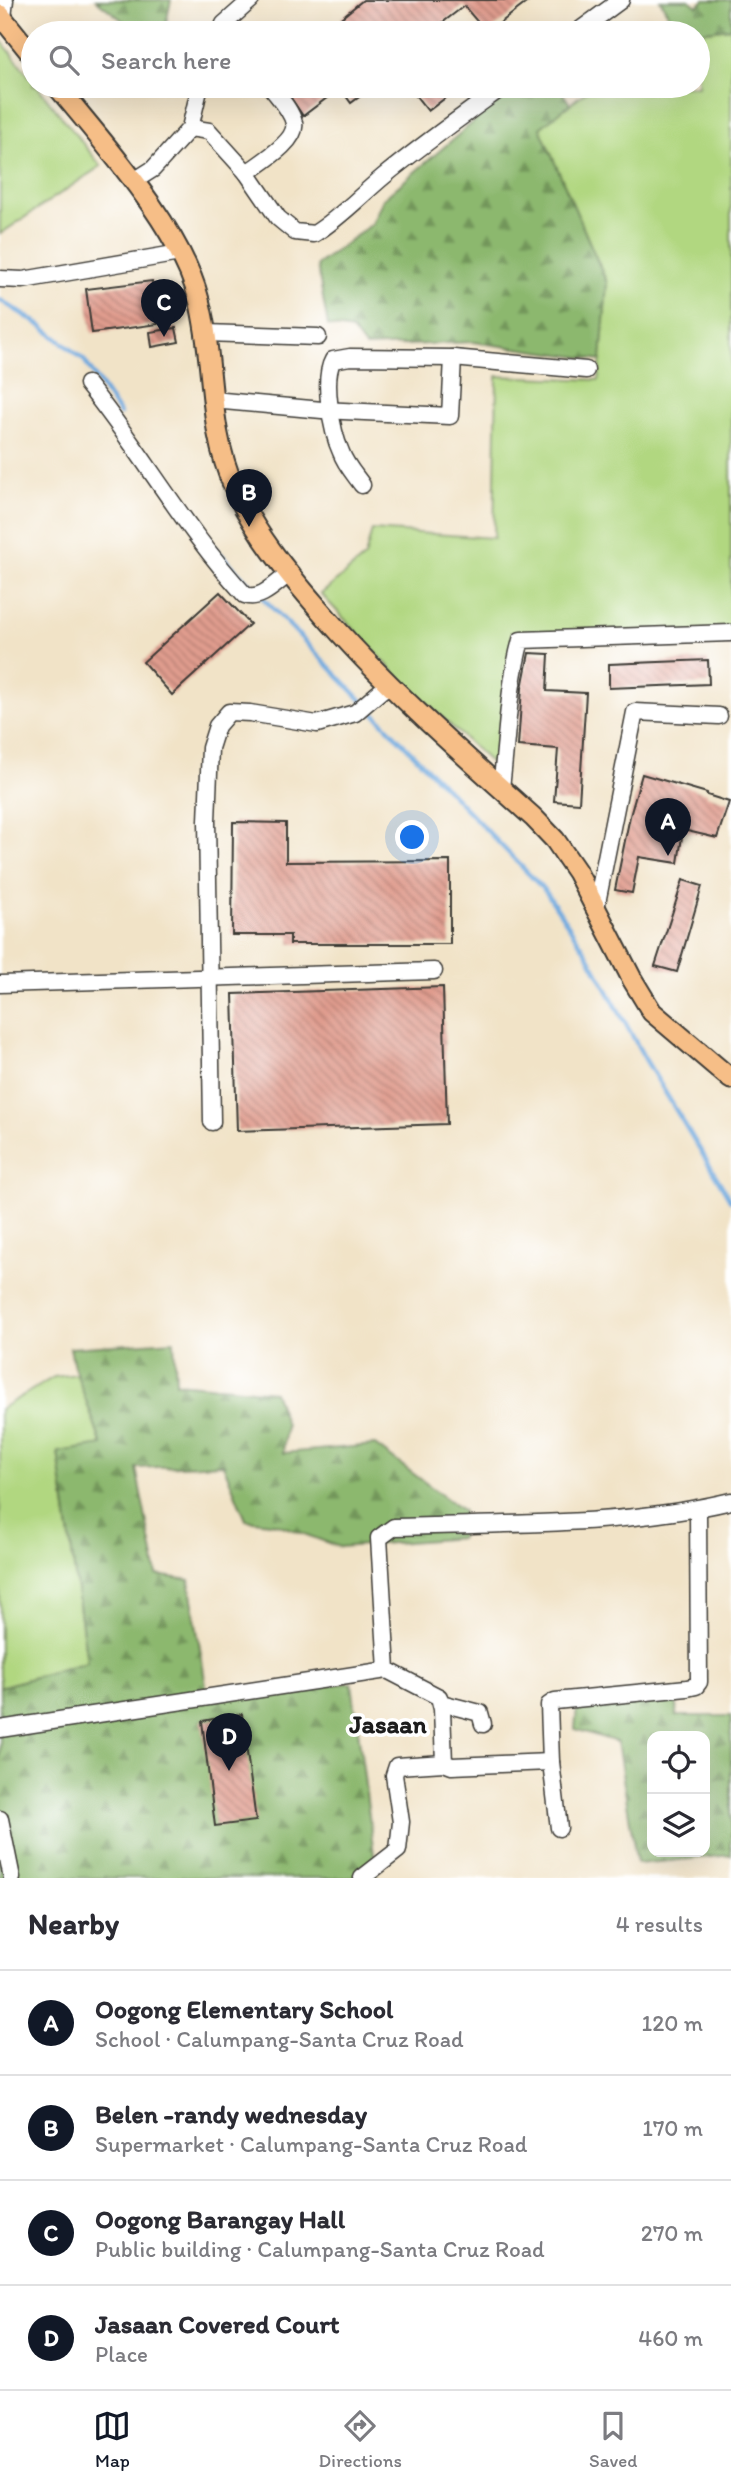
<!DOCTYPE html>
<html lang="en">
<head>
<meta charset="utf-8">
<style>
  :root { --surface:#fff; --page:#f7f7f7; --text:#2b2b33; --muted:#7c7c81; --line:#e1e1e2; --accent:#111827 }
  body { margin:0; font-family:Itim,sans-serif; background:var(--page); color:var(--text) }
  .controls { position:absolute; right:21px; bottom:21px; display:grid; overflow:hidden; border-radius:14px; box-shadow:0 7px 28px #0002 }
  .controls button { width:63px; height:63px; display:grid; place-items:center; padding:0; border:0; border-bottom:2px solid var(--line); background:var(--surface); color:var(--text); font:35px sans-serif }
  .you { position:absolute; left:413px; top:838px; width:24px; height:24px; margin:-18px; border:5px solid #fff; border-radius:50%; background:#1a73e8; box-shadow:0 0 0 10px #1a73e833 }
  .badge { display:grid; place-items:center; width:46px; height:46px; border-radius:50%; background:var(--accent); color:#fff; font-size:23px; font-weight:700 }
  .pin { position:absolute; translate:-50% -58px; filter:drop-shadow(0 2px 4px #0008) }
  .pin::after { content:''; position:absolute; top:37px; width:24px; height:21px; background:inherit; clip-path:polygon(0 0,100% 0,50% 100%) }
  .list { margin:0; padding:0; list-style:none }
  h2 { display:flex; justify-content:space-between; align-items:center; height:91px; margin:0; padding:0 28px; font-size:30px }
  h2 small { font-size:23px; font-weight:400; color:var(--muted) }
  .list li { display:grid; grid-template-columns:46px 1fr auto; gap:21px; align-items:center; box-sizing:border-box; height:105px; padding:0 28px; border-top:2px solid var(--line) }
  .list b { display:block; font-size:26px; white-space:nowrap }
  .list p { margin:0; font-size:23px; white-space:nowrap; color:var(--muted) }
  .list em { font-size:23px; font-style:normal; color:var(--muted) }
  .icon { flex:none; width:38px; height:38px; fill:none; stroke:currentColor; stroke-width:2; stroke-linecap:round; stroke-linejoin:round }
  .map { position:relative; flex:none; width:731px; height:1878px; overflow:hidden }
  .search { position:absolute; background:var(--surface); box-shadow:0 7px 28px #0002; left:21px; right:21px; top:21px; height:77px; display:flex; align-items:center; gap:18px; box-sizing:border-box; padding:0 24px; border-radius:38px; color:var(--muted); font-size:26px }
  .sheet { height:511px; background:var(--surface) }
  nav { display:flex; justify-content:space-around; align-items:center; box-sizing:border-box; height:98px; border-top:2px solid var(--line); background:var(--surface); font-size:19px; color:var(--muted) }
  nav a { display:grid; justify-items:center; gap:4px }
  nav .on { color:var(--accent) }
  .map>svg:first-child { display:block }
</style>
</head>
<body>
<div class="map">
<svg width="731" height="1878" viewBox="0 0 731 1878">
  <defs>
    <pattern id="forest-firs" width="22" height="20" patternUnits="userSpaceOnUse" patternTransform="scale(1.75)"><rect width="22" height="20" fill="#8cb86e"/><path d="M5 1l3.5 6h-7zM16 11l3.5 6h-7z" fill="#72955a"/></pattern>
    <pattern id="building-back-hatch" width="6" height="6" patternUnits="userSpaceOnUse" patternTransform="scale(1.75)"><rect width="6" height="6" fill="#e09c8e"/><path d="M-1 5l2 2M0 0l6 6M5-1l2 2" fill="none" stroke="#b57e73"/></pattern>
  </defs>
  <rect width="100%" height="100%" fill="#fff"/>
  <filter id="ink" filterUnits="userSpaceOnUse"><feTurbulence type="fractalNoise" baseFrequency=".0143" numOctaves="2"/><feDisplacementMap in="SourceGraphic" scale="14" xChannelSelector="R" yChannelSelector="G"/><feConvolveMatrix kernelMatrix="1 2 1 2 8 2 1 2 1" color-interpolation-filters="sRGB"/></filter>
  <filter id="wash" filterUnits="userSpaceOnUse"><feTurbulence type="fractalNoise" baseFrequency=".00686" numOctaves="4" result="noise"/><feDisplacementMap in="SourceGraphic" scale="28" xChannelSelector="R" yChannelSelector="G"/><feGaussianBlur stdDeviation="1.57" result="paint"/><feColorMatrix in="noise" values="0 0 0 0 0 0 0 0 0 0 0 0 0 0 0 0 0 1.4 0 .05"/><feComposite in="paint" operator="in"/></filter>
  <g filter="url(#wash)">
    <rect width="100%" height="100%" fill="#f1e3c7"/>
    <!-- grass -->
    <g fill="#b1d780" stroke="#667a4e" stroke-width="2">
      <polygon points="731,28 731,640 513,633 495,767 396,674 321,594 365,557 372,530 494,538 497,376 599,380 607,283 539,128 593,86 698,86 698,33 689,33"/>
      <polygon points="0,39 33,81 33,86 37,86 101,166 0,234"/>
      <polygon points="77,1374 102,1446 58,1452 87,1662 0,1687 0,1409 54,1377"/>
    </g>
    <!-- forest -->
    <g fill="url(#forest-firs)" stroke="#546a45" stroke-width="2" fill-rule="evenodd">
      <polygon points="96,0 171,0 164,33 139,33"/>
      <polygon points="660,0 689,0 697,6 704,0 731,0 731,28 689,33 627,33 633,26 670,18"/>
      <polygon points="519,86 558,86 570,104 540,128 607,283 601,360 473,342 365,347 352,330 328,326 317,265 372,224 383,199 485,112"/>
      <polygon points="174,1341 176,1383 274,1392 286,1425 283,1453 375,1445 463,1511 461,1538 339,1547 277,1524 246,1520 223,1464 136,1468 157,1575 189,1580 207,1692 352,1683 377,1878 0,1878 0,1687 87,1662 58,1452 102,1445 74,1367 70,1348"/>
      <path d="M 677,1696 L 676,1716 L 731,1716 L 731,1855 L 637,1864 L 617,1742 L 575,1729 L 577,1706 ZM 652,1736 L 705,1736 L 705,1852 L 652,1852 Z"/>
    </g>
    <g fill="none" stroke-linecap="round" stroke-linejoin="round">
      <!-- stream -->
      <g stroke="#6ca7dd" stroke-width="4.5">
        <polyline points="0,300 40,325 84,360 120,414"/>
        <polyline points="214,547 256,591"/>
        <polyline points="262,597 546,892 588,955 645,1059 731,1201"/>
      </g>
    </g>
    <g id="blocks">
      <!-- building -->
      <g fill="url(#building-back-hatch)">
        <polygon points="363,0 530,0 487,33 464,6 429,33 353,33 341,18"/>
        <polygon points="283,86 374,86 351,103 340,88 303,116"/>
        <polygon points="408,86 461,86 428,111"/>
        <polygon points="152,281 158,324 92,333 86,289"/>
        <polygon points="176,328 179,342 152,347 150,332"/>
        <polygon points="220,592 250,624 172,695 143,662"/>
        <polygon points="529,653 549,654 547,691 586,693 579,803 554,801 558,749 518,746 522,688"/>
        <polygon points="708,660 709,684 609,688 609,664"/>
        <polygon points="642,774 707,793 707,795 729,802 717,838 683,830 678,863 639,857 632,893 615,890 630,816"/>
        <polygon points="233,822 286,823 286,862 450,861 450,944 290,944 290,935 232,935"/>
        <polygon points="683,880 702,886 677,972 655,966"/>
        <polygon points="443,987 447,1124 237,1131 233,994"/>
        <polygon points="242,1714 256,1821 215,1826 202,1721"/>
      </g>
    </g>
  </g>
  <g filter="url(#ink)">
    <use href="#blocks" fill-opacity="0" stroke="#3c3a36" stroke-width="2"/>
    <g fill="none" stroke-linecap="round" stroke-linejoin="round">
      <!-- minor casing -->
      <g stroke="#3c3a36" stroke-width="19">
        <g id="minor">
          <polyline points="3,18 5,0"/>
          <polyline points="220,33 224,24 251,0"/>
          <polyline points="576,33 621,0"/>
          <path d="M 190,128 L 209,131 L 247,173 L 278,218 L 295,232 L 314,234 C 340,218 360,196 384,176 C 423,144 464,115 504,86"/>
          <path d="M 247,173 C 260,163 298,141 294,123 C 291,109 278,97 270,86"/>
          <polyline points="134,181 153,169 190,128 200,86"/>
          <polyline points="0,279 23,280 180,253"/>
          <polyline points="206,333 318,337"/>
          <path d="M 87,384 C 143,453 185,530 245,595 C 261,601 276,583 289,574"/>
          <polyline points="213,400 322,410 450,416 453,358"/>
          <path d="M 362,485 C 355,475 345,464 341,452 C 332,433 322,379 333,360 L 350,357 L 453,358 L 586,370"/>
          <path d="M 501,788 C 507,739 508,687 521,640 L 731,633"/>
          <polyline points="596,908 635,712 719,716"/>
          <polyline points="0,984 434,971"/>
          <polyline points="212,1122 207,821 210,748 217,726 229,712 250,713 317,724 355,713 389,684"/>
          <polyline points="387,1670 439,1697 442,1709 444,1763 452,1766 551,1762"/>
          <polyline points="441,1703 480,1713 483,1724"/>
          <path d="M 0,1729 L 387,1670 L 379,1538 L 394,1527 C 505,1523 623,1527 731,1501"/>
          <polyline points="0,1819 12,1878"/>
          <polyline points="559,1828 551,1762 549,1705 555,1701 687,1688 696,1686 699,1682 698,1509"/>
          <polyline points="362,1878 398,1850 401,1822 394,1775 397,1766 444,1763"/>
        </g>
      </g>
      <!-- major casing -->
      <g stroke="#3c3a36" stroke-width="23">
        <g id="major">
          <polyline points="0,15 33,56"/>
          <path d="M 57,86 C 104,144 181,228 199,300 C 215,361 207,428 234,487 C 254,532 286,571 318,608 C 383,684 459,751 534,818 L 555,840 L 577,872 L 632,979 L 652,1012 L 731,1079"/>
        </g>
      </g>
      <!-- minor -->
      <use href="#minor" stroke="#fff" stroke-width="16"/>
      <!-- major -->
      <use href="#major" stroke="#f6be87" stroke-width="19"/>
    </g>
  </g>
  <g text-anchor="middle" dominant-baseline="central" stroke-width="7" stroke-linejoin="round" paint-order="stroke">
    <!-- quarter labels -->
    <g font-size="26" font-weight="bold" fill="#1c1c1c" stroke="#fff">
      <text x="388" y="1724">Jasaan</text>
    </g>
  </g>
</svg>
<div class="controls">
<button><svg class="icon" aria-label="locate" viewBox="0 0 24 24"><circle cx="12" cy="12" r="6"/><path d="M12 2v4M12 18v4M2 12h4M18 12h4"/></svg></button>
<button><svg class="icon" aria-label="layers" viewBox="0 0 24 24"><path d="M12 4l9 5-9 5-9-5zM3 14l9 5 9-5"/></svg></button>
</div>
<div class="you"></div>
<div class="pin badge" style="left:668px;top:856px">A</div>
<div class="pin badge" style="left:249px;top:527px">B</div>
<div class="pin badge" style="left:164px;top:337px">C</div>
<div class="pin badge" style="left:229px;top:1771px">D</div>
<div class="search"><svg class="icon" aria-label="search" viewBox="0 0 24 24"><circle cx="10" cy="10" r="6"/><path d="M15 15l6 6"/></svg>Search here</div>
</div>
<section class="sheet">
<h2>Nearby<small>4 results</small></h2>
<ul class="list">
<li><span class="badge">A</span><div><b>Oogong Elementary School</b><p>School · Calumpang-Santa Cruz Road</p></div><em>120 m</em></li>
<li><span class="badge">B</span><div><b>Belen -randy wednesday</b><p>Supermarket · Calumpang-Santa Cruz Road</p></div><em>170 m</em></li>
<li><span class="badge">C</span><div><b>Oogong Barangay Hall</b><p>Public building · Calumpang-Santa Cruz Road</p></div><em>270 m</em></li>
<li><span class="badge">D</span><div><b>Jasaan Covered Court</b><p>Place</p></div><em>460 m</em></li>
</ul>
</section>
<nav>
<a class="on"><svg class="icon" aria-label="map" viewBox="0 0 24 24"><path d="M3 6l6-2 6 2 6-2v14l-6 2-6-2-6 2zM9 4v14M15 6v14"/></svg>Map</a>
<a><svg class="icon" aria-label="directions" viewBox="0 0 24 24"><path d="M12 3l9 9-9 9-9-9zM9 14v-3h6M13 9l2 2-2 2"/></svg>Directions</a>
<a><svg class="icon" aria-label="saved" viewBox="0 0 24 24"><path d="M7 4h10v16l-5-4-5 4z"/></svg>Saved</a>
</nav>
</body>
</html>
